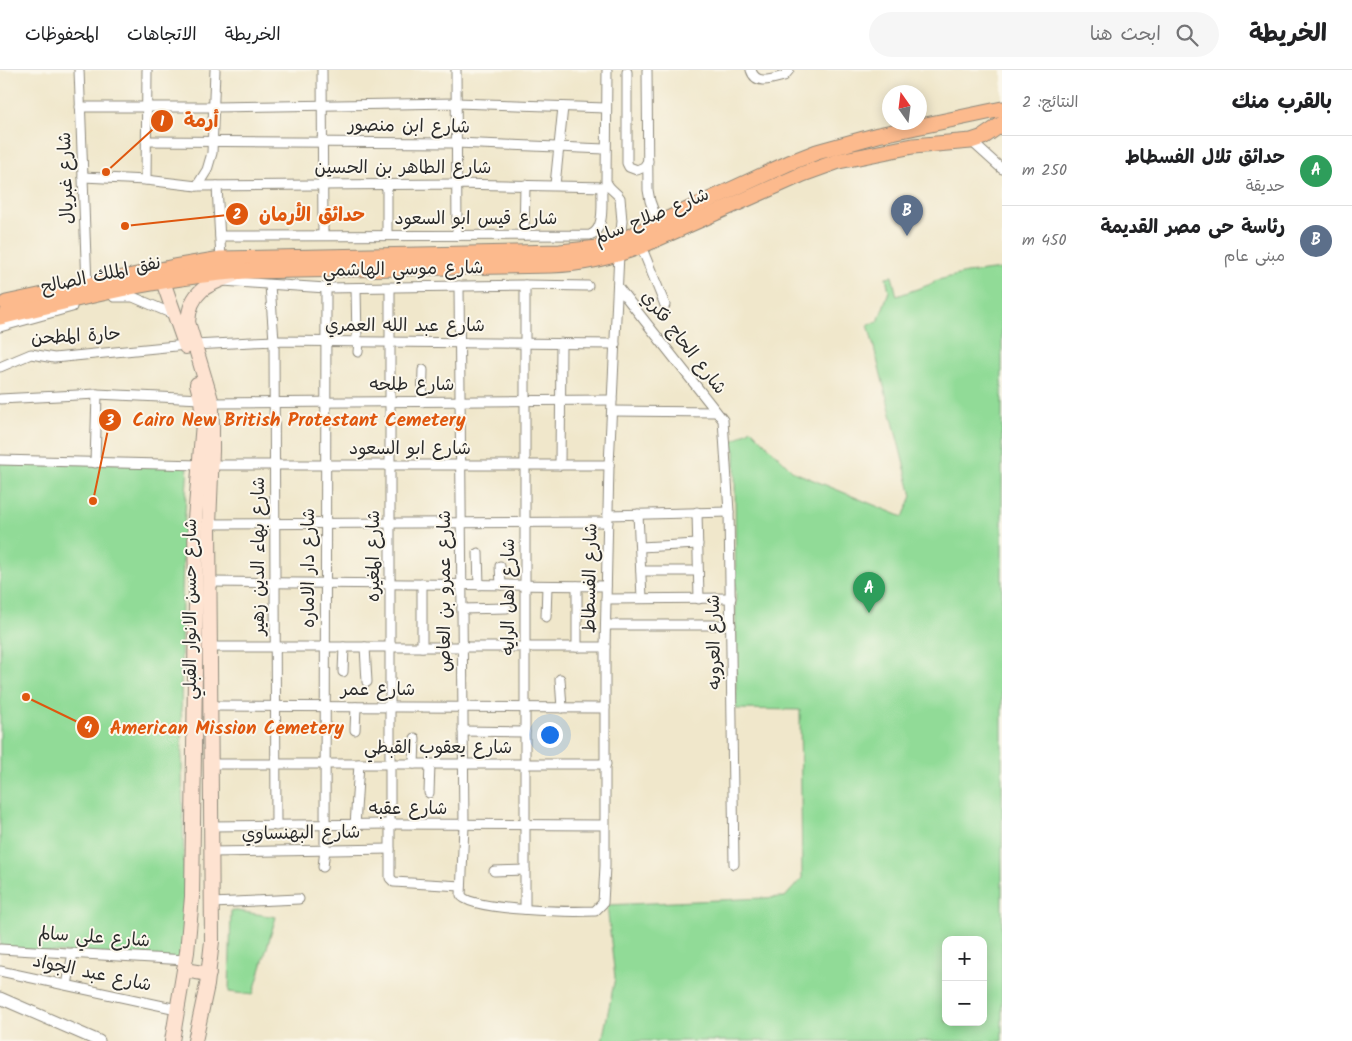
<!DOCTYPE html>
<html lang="ar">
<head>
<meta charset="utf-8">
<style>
  :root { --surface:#fff; --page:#f6f6f6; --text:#202124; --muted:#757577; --line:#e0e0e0; --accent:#b5179e }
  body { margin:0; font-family:Kalam,"Playpen Sans Arabic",sans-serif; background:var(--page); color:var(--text); direction:rtl }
  .controls { position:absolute; right:15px; bottom:15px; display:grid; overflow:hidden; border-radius:10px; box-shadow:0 2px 12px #0003 }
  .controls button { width:45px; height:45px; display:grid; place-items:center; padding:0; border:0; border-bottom:1px solid var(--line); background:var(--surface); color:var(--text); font:25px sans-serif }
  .compass { position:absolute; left:882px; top:15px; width:45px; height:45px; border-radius:50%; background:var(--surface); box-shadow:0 2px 12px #0003; rotate:346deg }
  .you { position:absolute; left:549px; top:664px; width:18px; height:18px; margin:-12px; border:4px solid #fff; border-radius:50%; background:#1a73e8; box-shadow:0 0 0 8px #1a73e833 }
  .badge { display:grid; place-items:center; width:32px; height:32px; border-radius:50%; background:var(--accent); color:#fff; font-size:16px; font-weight:700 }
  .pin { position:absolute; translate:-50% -41px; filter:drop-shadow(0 1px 2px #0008) }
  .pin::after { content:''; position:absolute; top:26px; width:18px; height:15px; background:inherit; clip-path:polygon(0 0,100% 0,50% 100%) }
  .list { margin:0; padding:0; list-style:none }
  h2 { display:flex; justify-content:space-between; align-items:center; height:65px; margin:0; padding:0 20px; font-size:21px }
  h2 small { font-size:16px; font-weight:400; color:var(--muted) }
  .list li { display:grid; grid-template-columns:32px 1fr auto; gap:15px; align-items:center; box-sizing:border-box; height:70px; padding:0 20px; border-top:1px solid var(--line) }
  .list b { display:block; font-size:19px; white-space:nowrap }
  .list p { margin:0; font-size:16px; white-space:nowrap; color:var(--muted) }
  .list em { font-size:16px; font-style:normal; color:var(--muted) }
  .icon { flex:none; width:28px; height:28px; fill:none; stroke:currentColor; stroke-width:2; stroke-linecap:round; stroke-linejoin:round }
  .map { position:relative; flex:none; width:1002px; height:971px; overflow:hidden; direction:ltr }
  header { display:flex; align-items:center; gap:30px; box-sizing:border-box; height:70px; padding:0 25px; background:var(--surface); border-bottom:1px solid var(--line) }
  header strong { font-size:24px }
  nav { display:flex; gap:28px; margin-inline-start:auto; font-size:18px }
  .search { width:350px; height:45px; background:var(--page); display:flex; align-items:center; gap:12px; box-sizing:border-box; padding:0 18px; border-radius:28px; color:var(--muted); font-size:19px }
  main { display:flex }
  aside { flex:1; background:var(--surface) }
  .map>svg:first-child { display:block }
</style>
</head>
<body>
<header>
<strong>الخريطة</strong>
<div class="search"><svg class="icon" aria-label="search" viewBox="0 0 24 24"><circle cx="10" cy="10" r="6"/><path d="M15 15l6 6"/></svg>ابحث هنا</div>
<nav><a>الخريطة</a><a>الاتجاهات</a><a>المحفوظات</a></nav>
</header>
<main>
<aside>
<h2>بالقرب منك<small>النتائج: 2</small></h2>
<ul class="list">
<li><span class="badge" style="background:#2e9e5b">A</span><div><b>حدائق تلال الفسطاط</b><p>حديقة</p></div><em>250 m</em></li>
<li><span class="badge" style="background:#5c6f8a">B</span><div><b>رئاسة حى مصر القديمة</b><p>مبنى عام</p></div><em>450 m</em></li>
</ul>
</aside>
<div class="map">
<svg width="1002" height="971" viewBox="0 0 1002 971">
  <rect width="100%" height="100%" fill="#fbf7ec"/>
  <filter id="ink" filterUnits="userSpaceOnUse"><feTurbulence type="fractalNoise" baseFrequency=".02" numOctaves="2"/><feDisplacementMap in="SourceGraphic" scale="10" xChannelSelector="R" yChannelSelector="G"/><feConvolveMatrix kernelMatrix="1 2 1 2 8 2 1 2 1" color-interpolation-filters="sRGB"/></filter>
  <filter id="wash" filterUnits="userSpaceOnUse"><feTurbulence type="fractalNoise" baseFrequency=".0096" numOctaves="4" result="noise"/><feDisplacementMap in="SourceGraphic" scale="20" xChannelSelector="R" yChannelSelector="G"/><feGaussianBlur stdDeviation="1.12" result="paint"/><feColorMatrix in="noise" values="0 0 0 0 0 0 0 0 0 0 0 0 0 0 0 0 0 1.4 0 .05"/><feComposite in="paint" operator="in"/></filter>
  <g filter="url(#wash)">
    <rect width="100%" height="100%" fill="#f0e7cb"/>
    <!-- green -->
    <g fill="#91db97" stroke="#5e8361" fill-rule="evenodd">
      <path d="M 1002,199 L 1002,971 L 602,971 L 615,908 L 607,835 L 785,827 L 802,808 L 800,640 L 736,639 L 735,381 L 731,373 L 751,359 L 794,402 L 903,447 L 912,426 L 868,254 L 878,252 L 889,221 L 886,207 L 892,206 L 897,226 L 934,213 L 934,211 L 966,203 ZM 946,870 L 983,870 L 983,952 L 946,952 Z"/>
      <path d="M 0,390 L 188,395 C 176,560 183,726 186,890 L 0,879 Z"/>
      <polygon points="231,840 276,847 253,925 229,922"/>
    </g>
  </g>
  <g filter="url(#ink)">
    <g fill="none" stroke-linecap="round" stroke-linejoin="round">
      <!-- minor casing -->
      <g stroke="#8e897b" stroke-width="11">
        <g id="minor">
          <polyline points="79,0 87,216"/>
          <polyline points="322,0 323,165"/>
          <polyline points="456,0 457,165"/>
          <path d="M 607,0 L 606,111 C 609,120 616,121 620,128 L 622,151 L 620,171"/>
          <polyline points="647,0 648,120 650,131 658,153"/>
          <path d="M 751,0 C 756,16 772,9 784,6 L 789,0"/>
          <polyline points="627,2 627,93 629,97 637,100 644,97 648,91"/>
          <polyline points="80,37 214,37 456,33 606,38"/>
          <polyline points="146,71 456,73 605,79"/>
          <polyline points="971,71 1002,99"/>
          <polyline points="83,107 146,110 197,116 456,114 608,117"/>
          <polyline points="146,110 147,0"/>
          <polyline points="555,115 563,37"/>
          <polyline points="197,116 207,100 212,83 215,0"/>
          <polyline points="217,116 221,189"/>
          <polyline points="387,165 387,114"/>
          <polyline points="524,165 525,115"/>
          <path d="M 220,166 L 590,165 C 606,160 601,131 602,117"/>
          <polyline points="641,176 665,235"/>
          <polyline points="223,211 326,218 525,215 588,216"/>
          <polyline points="270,215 274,271 276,756"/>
          <polyline points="525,215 525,839"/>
          <path d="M 459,216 L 464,756 L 461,825 C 468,841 576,842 595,841 L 603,833 L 605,796 L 605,577 L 609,395 L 619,184"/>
          <polyline points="618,217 723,350 729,442 734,794"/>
          <polyline points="356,218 357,271"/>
          <polyline points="390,218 390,808 394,812 461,816"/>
          <polyline points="114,227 133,227 175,245"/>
          <polyline points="0,257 72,237"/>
          <polyline points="194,275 274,271 615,274"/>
          <polyline points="358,282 359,272"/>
          <polyline points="0,297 31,284 54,288 186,275"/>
          <polyline points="0,329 97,324 201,329"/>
          <polyline points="422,332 423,300"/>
          <polyline points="212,333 612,330"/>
          <polyline points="612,341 716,342"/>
          <polyline points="0,390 200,395"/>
          <polyline points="95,393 97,324"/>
          <polyline points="212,395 609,395"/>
          <polyline points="560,395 561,273"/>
          <polyline points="697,442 699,529"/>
          <polyline points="638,444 642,528"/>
          <polyline points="608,445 729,442"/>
          <polyline points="209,454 608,452"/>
          <polyline points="640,477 698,474"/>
          <polyline points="478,483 479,515"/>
          <polyline points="500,496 501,515"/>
          <polyline points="641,501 698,501"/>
          <polyline points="209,512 606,516"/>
          <polyline points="577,516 577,577"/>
          <polyline points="606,529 731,528"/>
          <polyline points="462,539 507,538"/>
          <polyline points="546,547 547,516"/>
          <polyline points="606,555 731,555"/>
          <polyline points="210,577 605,577"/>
          <polyline points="365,577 367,612"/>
          <polyline points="422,577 422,514"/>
          <polyline points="343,602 344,577"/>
          <polyline points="560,609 562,638"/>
          <polyline points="210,636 605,638"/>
          <polyline points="355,660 356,637"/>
          <polyline points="463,661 525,662"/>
          <polyline points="211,694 606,694"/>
          <polyline points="414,694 415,668"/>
          <polyline points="429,723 430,694"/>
          <polyline points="211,756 390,754 604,755"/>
          <polyline points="355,756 359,694"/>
          <polyline points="211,782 390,779"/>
          <polyline points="323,797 325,779 326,218"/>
          <polyline points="494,801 525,800"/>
          <polyline points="212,833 299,829"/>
          <polyline points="0,879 186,890"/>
          <polyline points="0,901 177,939"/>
          <polyline points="67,915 73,883"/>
        </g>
      </g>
      <!-- tertiary casing -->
      <g stroke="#8e897b" stroke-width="13">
        <polyline id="tertiary" points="0,928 99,971"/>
      </g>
      <!-- secondary casing -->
      <g stroke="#8e897b" stroke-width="16">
        <g id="secondary">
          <polyline points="159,200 186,277"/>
          <polyline points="184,900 209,904"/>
          <polyline points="172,971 187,882 192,827 196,531 195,449 203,353 201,329 197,314"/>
          <path d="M 195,971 L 207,915 L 212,871 L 209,454 L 212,381 L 212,333 L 188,252 C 190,220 208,214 234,205"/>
        </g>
      </g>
      <!-- trunk casing -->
      <g stroke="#8e897b" stroke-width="17">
        <g id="trunk">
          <polyline points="6,233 174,197 221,189 560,182 598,178 620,171 789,93 817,82 878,65 1002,39"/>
          <path d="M 0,247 C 81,228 162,206 245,201 L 552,195 C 583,194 612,187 641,176 L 803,104 L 839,91 L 913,76 L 971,71 L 983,67 L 1002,54"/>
        </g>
      </g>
      <!-- minor -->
      <use href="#minor" stroke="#fff" stroke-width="9"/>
      <!-- tertiary -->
      <use href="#tertiary" stroke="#fff" stroke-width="11"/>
      <!-- secondary -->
      <use href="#secondary" stroke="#fee3d1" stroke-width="14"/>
      <!-- trunk -->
      <use href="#trunk" stroke="#fcba8d" stroke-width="15"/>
    </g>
  </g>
  <g text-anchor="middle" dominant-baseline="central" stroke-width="4" stroke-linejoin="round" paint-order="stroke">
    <!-- street labels -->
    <g font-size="18" fill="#2b2b2b" stroke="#fbf7ec">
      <text transform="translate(409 57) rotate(1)">شارع ابن منصور</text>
      <text x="403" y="98">شارع الطاهر بن الحسين</text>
      <text transform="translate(67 108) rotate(-92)">شارع غبريال</text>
      <text transform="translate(652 147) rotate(-22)">شارع صلاح سالم</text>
      <text x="476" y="149">شارع قيس ابو السعود</text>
      <text transform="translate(403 200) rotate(-1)">شارع موسي الهاشمي</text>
      <text transform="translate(101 206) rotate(-12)">نفق الملك الصالح</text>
      <text x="405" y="256">شارع عبد الله العمري</text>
      <text transform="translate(76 267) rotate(-3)">حارة المطحن</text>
      <text transform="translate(683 273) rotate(52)">شارع الحاج فكري</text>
      <text x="412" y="315">شارع طلحه</text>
      <text x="410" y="379">شارع ابو السعود</text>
      <text transform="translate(259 486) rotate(-90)">شارع بهاء الدين زهير</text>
      <text transform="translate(374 486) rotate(-90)">شارع المغيره</text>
      <text transform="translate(309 498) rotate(-90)">شارع دار الاماره</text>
      <text transform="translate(591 508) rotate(-89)">شارع الفسطاط</text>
      <text transform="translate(445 521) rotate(-90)">شارع عمرو بن العاص</text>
      <text transform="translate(509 527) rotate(-90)">شارع اهل الرايه</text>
      <text transform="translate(191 539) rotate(-90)">شارع حسن الانوار القبلي</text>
      <text transform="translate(715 572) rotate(-91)">شارع العروبه</text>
      <text x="378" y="620">شارع عمر</text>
      <text x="438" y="678">شارع يعقوب القبطي</text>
      <text x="408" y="739">شارع عقبه</text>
      <text transform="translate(301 764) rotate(-1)">شارع البهنساوي</text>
      <text transform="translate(94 868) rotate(4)">شارع علي سالم</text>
      <text transform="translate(92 904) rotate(12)">شارع عبد الجواد</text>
    </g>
  </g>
  <!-- callouts -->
  <path fill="none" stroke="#df570e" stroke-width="2" d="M106 102L162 51M125 156L237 144M93 431L110 350M26 627L88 657"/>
  <g fill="#df570e" stroke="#fbf7ec" stroke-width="2">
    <circle cx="106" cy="102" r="5"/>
    <circle cx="125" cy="156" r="5"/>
    <circle cx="93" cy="431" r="5"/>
    <circle cx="26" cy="627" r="5"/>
    <circle cx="162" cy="51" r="12"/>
    <circle cx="237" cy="144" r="12"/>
    <circle cx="110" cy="350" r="12"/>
    <circle cx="88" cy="657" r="12"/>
  </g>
  <g font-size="15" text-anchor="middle" font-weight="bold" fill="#fff">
    <text x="162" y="56">1</text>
    <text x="237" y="149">2</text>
    <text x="110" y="355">3</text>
    <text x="88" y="662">4</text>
  </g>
  <g font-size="19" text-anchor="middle" font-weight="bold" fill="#df570e" stroke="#fbf7ec" stroke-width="4" stroke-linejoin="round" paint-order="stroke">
    <text x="201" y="57">أرمة</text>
    <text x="312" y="151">حدائق الأرمان</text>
    <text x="299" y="356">Cairo New British Protestant Cemetery</text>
    <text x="227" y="664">American Mission Cemetery</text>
  </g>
</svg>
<div class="controls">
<button>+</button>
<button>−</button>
</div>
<svg class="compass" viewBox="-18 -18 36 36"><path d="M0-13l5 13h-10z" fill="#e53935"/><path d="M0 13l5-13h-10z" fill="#757577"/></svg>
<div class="you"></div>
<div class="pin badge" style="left:869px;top:543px;background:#2e9e5b">A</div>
<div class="pin badge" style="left:907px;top:166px;background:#5c6f8a">B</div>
</div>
</main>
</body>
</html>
